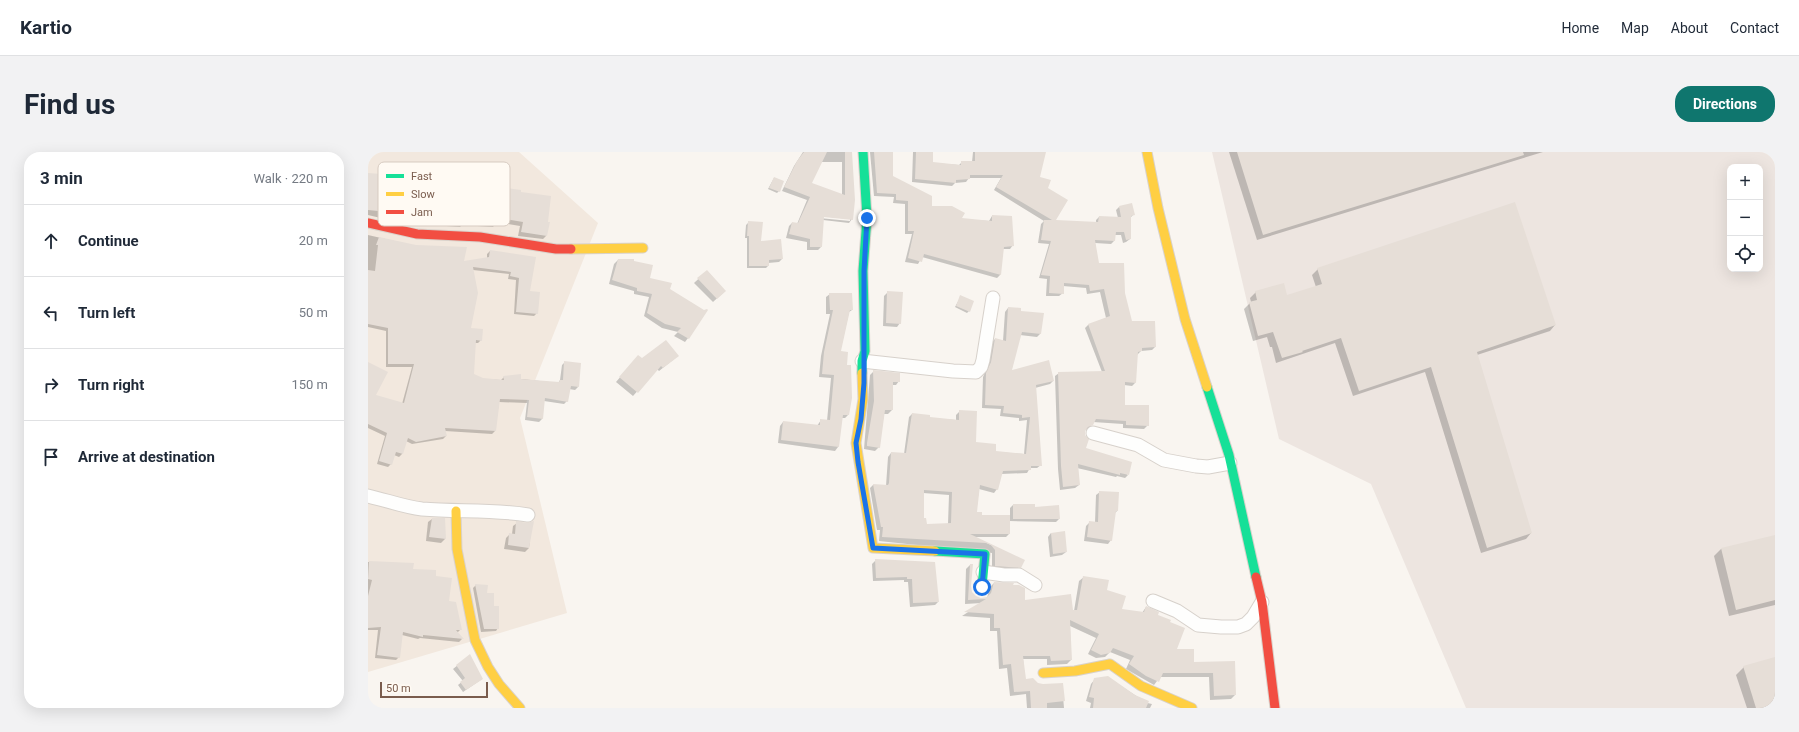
<!DOCTYPE html>
<html lang="en">
<head>
<meta charset="utf-8">
<style>
  :root { --surface:#fff; --page:#f2f2f3; --text:#1f2937; --muted:#747a83; --line:#e0e1e3; --accent:#0f766e }
  body { margin:0; font-family:Roboto,sans-serif; background:var(--page); color:var(--text) }
  .controls { position:absolute; right:12px; top:12px; display:grid; overflow:hidden; border-radius:8px; box-shadow:0 4px 16px #0002 }
  .controls button { width:36px; height:36px; display:grid; place-items:center; padding:0; border:0; border-bottom:1px solid var(--line); background:var(--surface); color:var(--text); font:20px sans-serif }
  .scale { position:absolute; left:12px; bottom:10px; width:108px; box-sizing:border-box; padding-left:4px; border:2px solid #7a5c4d; border-top:0; font-size:11px; line-height:14px; white-space:nowrap; color:#7a5c4d; -webkit-text-stroke:3px #fffaf3; paint-order:stroke }
  .stop { position:absolute; width:12px; height:12px; margin:-9px; border:3px solid #1a73e8; border-radius:50%; background:#fff }
  .stop.end { background:#1a73e8; border-color:#fff; box-shadow:0 1px 4px #0008 }
  .list { margin:0; padding:0; list-style:none }
  h2 { display:flex; justify-content:space-between; align-items:center; height:52px; margin:0; padding:0 16px; font-size:17px }
  h2 small { font-size:13px; font-weight:400; color:var(--muted) }
  .list li { display:grid; grid-template-columns:26px 1fr auto; gap:12px; align-items:center; box-sizing:border-box; height:72px; padding:0 16px; border-top:1px solid var(--line) }
  .list b { display:block; font-size:15px; white-space:nowrap }
  .list em { font-size:13px; font-style:normal; color:var(--muted) }
  .icon { flex:none; width:22px; height:22px; fill:none; stroke:currentColor; stroke-width:2; stroke-linecap:round; stroke-linejoin:round }
  .map { position:relative; flex:none; width:1407px; height:556px; overflow:hidden; border-radius:16px }
  header { display:flex; align-items:center; gap:24px; box-sizing:border-box; height:56px; padding:0 20px; background:var(--surface); border-bottom:1px solid var(--line) }
  header strong { font-size:19px }
  nav { display:flex; gap:22px; margin-inline-start:auto; font-size:14px }
  .intro { display:flex; align-items:center; justify-content:space-between; box-sizing:border-box; height:96px; padding:0 24px }
  h1 { margin:0; font-size:28px }
  .button { padding:10px 18px; border-radius:16px; background:var(--accent); color:#fff; font-size:14px; font-weight:700 }
  main { display:flex; gap:24px; padding:0 24px }
  aside { flex:1; background:var(--surface); border-radius:16px; box-shadow:0 4px 16px #0002 }
  .map>svg:first-child { display:block }
</style>
</head>
<body>
<header>
<strong>Kartio</strong>
<nav><a>Home</a><a>Map</a><a>About</a><a>Contact</a></nav>
</header>
<div class="intro"><h1>Find us</h1><a class="button">Directions</a></div>
<main>
<aside>
<h2>3 min<small>Walk · 220 m</small></h2>
<ul class="list">
<li><svg class="icon" aria-label="ahead" viewBox="0 0 24 24"><path d="M12 20V5M6 11l6-6 6 6"/></svg><div><b>Continue</b></div><em>20 m</em></li>
<li><svg class="icon" aria-label="left" viewBox="0 0 24 24"><path d="M17 20v-9H6M10 6l-5 5 5 5"/></svg><div><b>Turn left</b></div><em>50 m</em></li>
<li><svg class="icon" aria-label="right" viewBox="0 0 24 24"><path d="M7 20v-9h11M14 6l5 5-5 5"/></svg><div><b>Turn right</b></div><em>150 m</em></li>
<li><svg class="icon" aria-label="arrive" viewBox="0 0 24 24"><path d="M6 21V4h12l-3 4 3 4H6"/></svg><div><b>Arrive at destination</b></div></li>
</ul>
</aside>
<div class="map">
<svg width="1407" height="556" viewBox="0 0 1407 556">
  <rect width="100%" height="100%" fill="#f9f5f0"/>
  <!-- residential -->
  <polygon fill="#f2e8de" points="0,0 151,0 230,71 152,266 199,461 0,520"/>
  <!-- industrial -->
  <path fill="#ede5e0" fill-rule="evenodd" d="M 844,0 L 1407,0 L 1407,556 L 1098,556 L 1003,332 L 911,287 ZM 1362,15 L 1392,15 L 1392,117 L 1362,117 Z"/>
  <!-- shadow -->
  <g fill="#0003" fill-rule="evenodd">
    <path d="M 435,0 L 483,0 L 484,67 L 481,71 L 455,68 L 453,95 L 450,98 L 439,98 L 439,90 L 418,86 L 421,74 L 424,71 L 429,72 L 439,48 L 414,39 L 426,14 ZM 453,10 L 474,10 L 474,43 L 442,31 ZM 451,64 L 482,67 L 482,69 L 451,66 Z"/>
    <polygon points="502,0 524,0 524,24 563,55 592,67 621,69 624,64 645,93 642,97 635,97 632,123 629,126 554,105 550,112 537,110 544,82 537,82 537,52 525,51 526,45 506,44"/>
    <polygon points="545,0 564,0 564,11 591,13 594,10 604,10 605,0 677,0 671,25 679,37 686,69 728,71 728,68 731,65 750,66 748,58 751,55 765,63 762,66 762,87 758,90 755,91 753,83 747,83 746,89 743,92 727,91 730,112 756,141 763,170 787,195 784,198 773,199 769,203 767,231 764,234 756,233 756,254 780,273 776,277 755,276 755,272 725,270 721,276 716,279 717,296 760,323 757,326 749,324 748,325 709,316 711,333 707,336 692,338 690,317 687,224 691,221 734,220 717,176 720,173 738,166 732,140 719,142 718,136 695,134 695,141 691,144 678,144 679,127 671,126 681,92 670,91 673,72 676,69 626,38 633,26 601,26 598,30 587,31 584,34 544,30"/>
    <polygon points="861,0 1175,0 889,88"/>
    <polygon points="104,13 130,35 181,71 178,84 175,87 150,84 152,74 129,70 125,75 94,73 92,75 65,73 66,66 30,59 27,61 21,59 20,64 17,67 0,63 0,22 37,42 64,48 65,34 69,30 80,32 80,28 83,24 99,23 100,17"/>
    <polygon points="406,26 411,39 409,41 400,37"/>
    <polygon points="381,70 392,90 414,107 411,110 400,111 400,114 398,116 379,116 379,86 377,86 378,73"/>
    <polygon points="0,83 48,94 95,111 119,106 119,102 122,99 167,106 161,140 169,161 166,164 146,162 148,128 140,127 141,122 105,118 102,177 113,188 110,191 107,191 105,223 115,227 133,228 136,225 190,231 192,228 194,213 197,210 210,235 207,238 201,237 199,249 196,252 176,249 174,267 171,270 157,268 159,251 131,250 127,279 124,282 77,279 78,284 75,287 44,292 38,289 34,302 31,305 26,303 23,312 20,315 9,312 17,284 0,276 0,215 7,244 34,252 44,215 18,215 18,179 0,175"/>
    <polygon points="250,108 301,138 320,186 317,190 306,184 310,180 294,176 276,164 281,145 266,142 266,139 241,132 246,112"/>
    <polygon points="950,117 1187,173 1182,179 1109,203 1163,381 1158,387 1113,401 1057,220 985,244 967,191 908,211 904,195 902,195 899,185 885,189 876,157 883,150 882,146 888,140 918,144 948,135 944,123"/>
    <polygon points="339,119 357,139 345,150 326,131"/>
    <polygon points="520,140 532,171 529,175 515,174 516,144"/>
    <polygon points="462,142 484,158 481,160 472,200 478,214 480,263 477,266 473,266 470,295 467,299 410,291 412,274 415,270 449,274 453,268 459,269 463,226 451,225 453,204 462,162 458,162 458,145"/>
    <polygon points="593,144 601,159 599,161 587,155"/>
    <path d="M 640,156 L 652,159 L 673,181 L 669,185 L 652,183 L 643,220 L 685,229 L 682,232 L 667,236 L 673,313 L 669,316 L 662,316 L 659,321 L 633,322 L 629,337 L 626,341 L 611,337 L 608,361 L 613,364 L 642,364 L 642,356 L 645,353 L 666,356 L 691,367 L 688,370 L 641,369 L 641,382 L 638,385 L 606,385 L 655,408 L 649,418 L 624,417 L 624,401 L 511,389 L 512,378 L 509,378 L 502,336 L 505,333 L 518,334 L 520,305 L 523,301 L 536,302 L 541,265 L 544,262 L 561,266 L 588,268 L 588,263 L 592,259 L 607,291 L 627,300 L 656,302 L 659,268 L 651,269 L 651,266 L 632,264 L 633,257 L 614,256 L 615,225 L 620,214 L 624,190 L 627,187 L 635,189 L 637,160 ZM 555,341 L 581,343 L 580,372 L 558,373 L 555,367 Z"/>
    <polygon points="306,207 291,219 289,217 265,244 248,230 267,208"/>
    <polygon points="506,219 531,229 528,233 524,233 524,258 520,262 516,262 511,295 507,299 496,297 502,223"/>
    <polygon points="732,340 749,359 747,361 743,388 740,392 716,389 718,374 722,370 727,371 728,343"/>
    <polygon points="64,367 76,367 77,387 73,391 58,389 60,370"/>
    <polygon points="164,370 161,396 157,400 136,397 138,386 142,382 144,382 145,374 149,371 159,372"/>
    <polygon points="683,381 698,400 694,403 682,405 680,385"/>
    <polygon points="1407,384 1407,453 1361,464 1346,404 1353,397"/>
    <polygon points="508,408 566,411 570,450 567,453 542,455 540,430 536,430 536,428 505,429 504,412"/>
    <polygon points="0,410 44,412 44,418 67,425 93,477 89,481 94,487 91,490 52,486 50,487 34,483 31,505 28,508 7,506 10,478 0,478"/>
    <polygon points="602,413 603,440 607,445 613,447 619,446 622,435 626,431 644,434 656,449 706,459 711,429 716,425 738,438 753,458 774,461 778,455 789,463 807,498 825,511 866,510 867,543 863,547 842,548 841,525 792,525 786,533 758,517 762,508 742,500 737,505 728,506 720,502 728,486 702,474 703,508 699,512 679,513 679,507 655,507 657,528 675,533 694,532 696,556 659,556 658,542 642,544 639,516 631,517 629,479 622,479 622,466 594,464 614,451 597,452 598,417"/>
    <polygon points="108,433 118,442 125,455 130,476 128,479 113,480 105,436"/>
    <polygon points="101,504 114,527 95,540 90,533 95,529 85,517"/>
    <polygon points="1407,506 1407,556 1379,556 1368,523 1376,515"/>
    <polygon points="739,525 773,547 770,549 784,552 782,556 722,556 723,551 718,549 723,532 727,527"/>
  </g>
  <!-- building -->
  <g fill="#e6ded7" fill-rule="evenodd">
    <polygon points="436,0 459,0 444,31 477,43 477,0 484,0 487,48 485,68 456,65 454,95 442,95 442,87 421,82 424,70 430,71 442,45 416,35 429,9"/>
    <polygon points="506,0 525,0 525,24 564,44 564,54 584,54 597,61 594,66 624,69 624,63 644,64 646,94 636,95 633,123 556,102 554,110 540,106 546,79 540,79 540,49 528,48 528,42 509,41"/>
    <polygon points="548,0 565,0 565,10 593,13 593,9 607,9 607,0 678,0 672,25 683,28 680,36 700,48 688,68 730,70 731,64 753,65 751,54 764,51 767,63 763,64 763,87 758,88 756,80 748,80 747,89 727,88 731,111 756,111 757,141 764,169 787,169 788,195 774,196 774,199 770,200 768,231 757,230 757,253 781,253 781,274 758,273 758,269 728,267 725,273 720,275 717,279 717,283 721,287 718,296 764,310 761,323 752,321 752,323 710,312 712,333 695,335 693,314 690,220 737,219 720,172 742,164 736,137 722,139 721,133 696,131 696,142 681,141 682,124 673,123 683,89 673,88 676,68 684,68 628,35 635,23 602,23 602,27 588,28 588,31 547,27"/>
    <polygon points="869,0 1155,0 1156,3 895,83"/>
    <polygon points="103,12 134,20 131,35 153,38 153,40 183,44 180,70 182,70 179,84 153,80 155,70 130,66 130,72 96,69 96,72 68,69 69,63 32,55 31,61 0,58 0,21 13,22 41,31 39,42 67,47 68,29 83,31 83,23 102,22"/>
    <polygon points="406,25 416,29 412,40 401,36"/>
    <polygon points="1147,50 1188,173 1109,200 1164,381 1119,396 1063,215 991,239 973,186 934,199 935,200 914,206 905,180 890,184 881,150 889,148 887,139 916,131 919,143 954,132 949,116"/>
    <polygon points="380,69 395,70 393,89 413,87 415,107 401,108 401,114 381,114 381,84 379,84"/>
    <polygon points="11,85 48,93 99,95 96,109 121,105 122,98 168,105 162,139 172,140 170,162 148,160 151,126 142,124 143,120 105,115 110,141 103,176 115,177 114,189 108,188 106,222 115,226 136,228 135,224 153,222 153,227 191,230 192,228 195,228 196,209 213,211 211,235 203,234 200,250 177,246 175,267 159,265 161,248 132,247 128,279 77,276 79,284 48,290 40,286 35,302 28,300 24,313 11,309 19,281 0,272 0,210 20,220 8,243 36,251 46,212 20,212 20,176 0,172 0,118 7,119 10,93 8,93"/>
    <polygon points="250,107 266,107 266,109 285,113 282,126 304,131 302,137 336,158 339,157 340,158 321,187 309,180 313,176 297,172 279,161 284,142 269,139 269,136 244,128"/>
    <polygon points="339,118 358,139 349,147 329,126"/>
    <polygon points="519,139 535,140 533,172 518,171"/>
    <polygon points="461,141 484,141 485,158 482,158 473,199 480,200 479,213 483,213 484,246 481,263 475,263 471,295 413,288 415,269 452,273 452,267 462,268 466,223 454,222 456,200 465,158 462,158"/>
    <polygon points="592,143 606,149 602,160 588,154"/>
    <path d="M 640,155 L 653,156 L 653,159 L 676,161 L 673,182 L 654,180 L 644,218 L 681,208 L 686,229 L 668,233 L 674,314 L 663,314 L 663,318 L 635,319 L 630,338 L 612,333 L 609,360 L 614,360 L 614,363 L 642,363 L 642,382 L 602,382 L 657,408 L 653,416 L 627,414 L 627,398 L 623,393 L 618,391 L 514,385 L 515,375 L 513,375 L 505,332 L 520,333 L 521,331 L 523,300 L 538,301 L 544,261 L 562,263 L 562,265 L 591,268 L 591,258 L 609,259 L 608,290 L 628,292 L 628,299 L 658,302 L 662,265 L 654,266 L 654,263 L 635,261 L 636,254 L 617,253 L 618,221 L 623,210 L 627,186 L 638,189 ZM 556,338 L 584,340 L 583,371 L 559,372 L 558,366 L 556,366 Z"/>
    <polygon points="298,188 311,204 295,216 293,214 270,241 251,225 270,203 274,206"/>
    <polygon points="505,218 532,221 532,230 525,230 525,258 517,258 512,296 499,294 499,291 506,249"/>
    <polygon points="731,339 751,340 750,359 748,359 744,389 719,385 721,369 730,370"/>
    <polygon points="645,352 667,352 667,355 691,353 692,367 645,367"/>
    <polygon points="64,366 77,366 78,387 61,385"/>
    <polygon points="148,369 159,371 166,369 161,396 140,393 141,381 147,382"/>
    <polygon points="697,379 699,400 685,402 683,381"/>
    <polygon points="1407,383 1407,448 1368,458 1353,396"/>
    <polygon points="507,407 567,410 571,450 545,451 544,427 539,427 539,425 508,426"/>
    <polygon points="1,409 46,411 45,417 68,418 68,424 84,426 81,449 88,450 94,478 88,478 96,487 55,483 55,485 35,480 32,506 9,503 13,475 0,476 0,444 4,428 0,427"/>
    <polygon points="602,412 605,412 603,434 604,440 608,444 613,446 619,445 623,441 626,430 646,431 645,433 651,433 657,436 657,448 703,442 705,458 709,458 715,424 741,428 739,438 758,444 754,457 776,460 778,454 791,460 790,463 803,468 802,470 817,476 809,497 826,497 826,510 867,509 868,543 846,544 845,521 795,521 791,530 778,524 761,512 766,504 745,496 742,501 733,503 723,498 731,482 702,468 704,508 683,509 682,504 655,504 658,527 665,526 670,531 675,532 695,531 697,549 679,551 679,556 663,556 662,539 646,540 643,512 635,513 632,476 626,476 626,462 596,460 618,447 600,448"/>
    <polygon points="107,432 120,433 119,441 126,441 126,454 131,454 131,477 116,477"/>
    <polygon points="102,502 115,527 98,538 92,530 97,526 88,513"/>
    <polygon points="1407,505 1407,556 1388,556 1375,514"/>
    <polygon points="740,524 767,543 781,549 778,556 725,556 726,546 721,545 726,526"/>
  </g>
  <g fill="none" stroke-linecap="round" stroke-linejoin="round">
    <!-- street casing -->
    <g stroke="#d7d1cb" stroke-width="15">
      <g id="street">
        <polyline points="494,209 585,219 608,220 613,215 615,208 625,146"/>
        <polyline points="725,281 770,293 796,308 828,314 840,315 862,311"/>
        <path d="M 0,344 C 18,348 36,355 54,357 C 90,360 124,357 160,363"/>
        <polyline points="615,420 636,423 651,423 667,433"/>
        <polyline points="785,449 809,459 830,473 853,475 870,475 878,472 885,465 894,450"/>
      </g>
    </g>
    <!-- fast casing -->
    <g stroke="#d9d2cb" stroke-width="11">
      <g id="fast">
        <polyline points="494,221 494,209 497,199 495,119 499,66 495,0"/>
        <polyline points="839,235 861,303 888,425"/>
        <polyline points="567,399 617,402 614,435"/>
      </g>
    </g>
    <!-- slow casing -->
    <g stroke="#d9d2cb" stroke-width="11">
      <g id="slow">
        <polyline points="779,0 790,56 817,167 839,235"/>
        <polyline points="203,97 275,96"/>
        <polyline points="494,221 495,247 488,291 505,396 567,399"/>
        <polyline points="88,359 89,397 107,488 120,515 131,532 152,556"/>
        <polyline points="675,521 707,519 742,512 773,534 824,556"/>
      </g>
    </g>
    <!-- jam casing -->
    <g stroke="#d9d2cb" stroke-width="11">
      <g id="jam">
        <polyline points="0,71 49,82 112,85 188,97 203,97"/>
        <polyline points="888,425 894,450 907,556"/>
      </g>
    </g>
    <!-- street -->
    <use href="#street" stroke="#fefefd" stroke-width="13"/>
    <!-- fast -->
    <use href="#fast" stroke="#16e098" stroke-width="9"/>
    <!-- slow -->
    <use href="#slow" stroke="#ffcf43" stroke-width="9"/>
    <!-- jam -->
    <use href="#jam" stroke="#f24e42" stroke-width="9"/>
  </g>
  <g fill="none" stroke-linecap="round" stroke-linejoin="round">
    <!-- route -->
    <polyline stroke="#1a73e8" stroke-width="5" points="499,66 496,119 496,231 493,267 488,291 490,310 505,396 617,402 614,435"/>
  </g>
  <!-- legend -->
  <rect x="10" y="10" width="132" height="64" rx="6" fill="#fffaf3" stroke="#d7cbc1" stroke-width="1"/>
  <rect x="18" y="22" width="18" height="4" fill="#16e098"/>
  <rect x="18" y="40" width="18" height="4" fill="#ffcf43"/>
  <rect x="18" y="58" width="18" height="4" fill="#f24e42"/>
  <g font-size="11" fill="#7a5c4d">
    <text x="43" y="28">Fast</text>
    <text x="43" y="46">Slow</text>
    <text x="43" y="64">Jam</text>
  </g>
</svg>
<div class="controls">
<button>+</button>
<button>−</button>
<button><svg class="icon" aria-label="locate" viewBox="0 0 24 24"><circle cx="12" cy="12" r="6"/><path d="M12 2v4M12 18v4M2 12h4M18 12h4"/></svg></button>
</div>
<div class="scale">50 m</div>
<div class="stop" style="left:614px;top:435px"></div>
<div class="stop end" style="left:499px;top:66px"></div>
</div>
</main>
</body>
</html>
